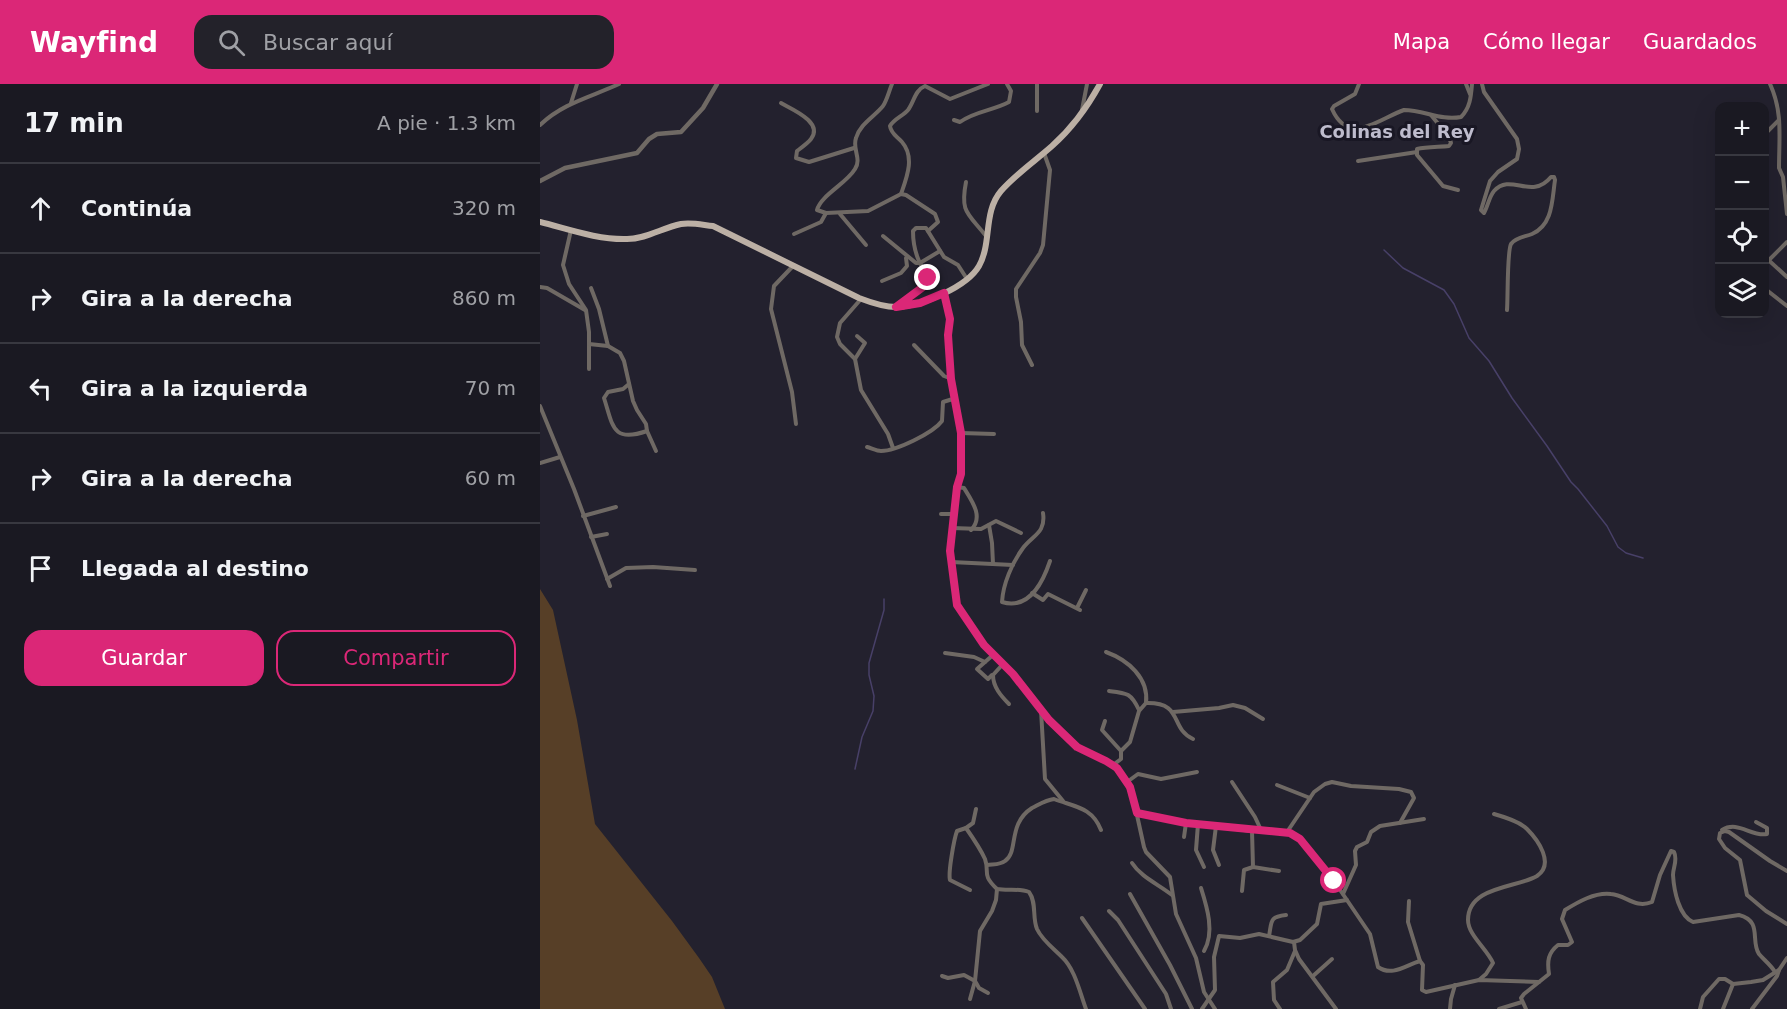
<!DOCTYPE html>
<html lang="es">
<head>
<meta charset="utf-8">
<style>
  :root { --surface:#1a1922; --page:#23222a; --text:#f1f3f6; --muted:#9fa0a5; --line:#383840; --accent:#db2777 }
  body { margin:0; font-family:"DejaVu Sans",sans-serif; background:var(--page); color:var(--text) }
  .controls { position:absolute; right:18px; top:18px; display:grid; overflow:hidden; border-radius:12px; box-shadow:0 6px 24px #0002 }
  .controls button { width:54px; height:54px; display:grid; place-items:center; padding:0; border:0; border-bottom:2px solid var(--line); background:var(--surface); color:var(--text); font:30px sans-serif }
  .stop { position:absolute; width:18px; height:18px; margin:-14px; border:4px solid #db2777; border-radius:50%; background:#fff }
  .stop.end { background:#db2777; border-color:#fff; box-shadow:0 2px 6px #0008 }
  .list { margin:0; padding:0; list-style:none }
  h2 { display:flex; justify-content:space-between; align-items:center; height:78px; margin:0; padding:0 24px; font-size:26px }
  h2 small { font-size:20px; font-weight:400; color:var(--muted) }
  .list li { display:grid; grid-template-columns:39px 1fr auto; gap:18px; align-items:center; box-sizing:border-box; height:90px; padding:0 24px; border-top:2px solid var(--line) }
  .list b { display:block; font-size:22px; white-space:nowrap }
  .list em { font-size:20px; font-style:normal; color:var(--muted) }
  .actions { display:flex; gap:12px; padding:18px 24px }
  .actions a { flex:1; padding:14px 0; border:2px solid var(--accent); border-radius:18px; text-align:center; font-size:21px; color:var(--accent) }
  .actions .main { background:var(--accent); color:#fff }
  .icon { flex:none; width:33px; height:33px; fill:none; stroke:currentColor; stroke-width:2; stroke-linecap:round; stroke-linejoin:round }
  .map { position:relative; flex:none; width:1247px; height:925px; overflow:hidden }
  header { display:flex; align-items:center; gap:36px; box-sizing:border-box; height:84px; padding:0 30px; background:var(--accent); color:#fff }
  header strong { font-size:28px }
  nav { display:flex; gap:33px; margin-inline-start:auto; font-size:21px }
  .search { width:420px; height:54px; background:var(--page); display:flex; align-items:center; gap:15px; box-sizing:border-box; padding:0 21px; border-radius:18px; color:var(--muted); font-size:22px }
  main { display:flex }
  aside { flex:1; background:var(--surface) }
  .map>svg:first-child { display:block }
</style>
</head>
<body>
<header>
<strong>Wayfind</strong>
<div class="search"><svg class="icon" aria-label="search" viewBox="0 0 24 24"><circle cx="10" cy="10" r="6"/><path d="M15 15l6 6"/></svg>Buscar aquí</div>
<nav><a>Mapa</a><a>Cómo llegar</a><a>Guardados</a></nav>
</header>
<main>
<aside>
<h2>17 min<small>A pie · 1.3 km</small></h2>
<ul class="list">
<li><svg class="icon" aria-label="ahead" viewBox="0 0 24 24"><path d="M12 20V5M6 11l6-6 6 6"/></svg><div><b>Continúa</b></div><em>320 m</em></li>
<li><svg class="icon" aria-label="right" viewBox="0 0 24 24"><path d="M7 20v-9h11M14 6l5 5-5 5"/></svg><div><b>Gira a la derecha</b></div><em>860 m</em></li>
<li><svg class="icon" aria-label="left" viewBox="0 0 24 24"><path d="M17 20v-9H6M10 6l-5 5 5 5"/></svg><div><b>Gira a la izquierda</b></div><em>70 m</em></li>
<li><svg class="icon" aria-label="right" viewBox="0 0 24 24"><path d="M7 20v-9h11M14 6l5 5-5 5"/></svg><div><b>Gira a la derecha</b></div><em>60 m</em></li>
<li><svg class="icon" aria-label="arrive" viewBox="0 0 24 24"><path d="M6 21V4h12l-3 4 3 4H6"/></svg><div><b>Llegada al destino</b></div></li>
</ul>
<div class="actions"><a class="main">Guardar</a><a>Compartir</a></div>
</aside>
<div class="map">
<svg width="1247" height="925" viewBox="0 0 1247 925">
  <rect width="100%" height="100%" fill="#23212e"/>
  <!-- green -->
  <polygon fill="#573f27" points="0,505 13,526 37,636 55,740 132,837 159,874 172,893 185,925 0,925"/>
  <g fill="none" stroke-linecap="round" stroke-linejoin="round">
    <!-- stream -->
    <g stroke="#484068" stroke-width="1.5">
      <polyline points="844,166 863,184 904,206 914,220 929,254 949,277 972,314 1007,362 1031,398 1038,405 1067,442 1078,463 1086,469 1103,474"/>
      <polyline points="315,685 322,653 333,627 334,612 329,591 329,579 344,526 344,515"/>
    </g>
    <!-- minor -->
    <g stroke="#6f6964" stroke-width="4">
      <path d="M 352,0 C 349,7 347,16 343,22 C 334,33 320,40 316,54 C 312,65 322,75 315,85 C 306,100 281,111 277,126 L 286,129 L 328,127 L 361,110 L 366,111 L 395,130 L 398,138 L 388,147"/>
      <polyline points="497,0 497,27"/>
      <path d="M 819,0 L 815,10 L 794,22 L 792,25 C 809,63 838,35 864,26 C 884,26 901,37 921,33 C 930,24 931,13 932,0"/>
      <polyline points="926,0 930,10"/>
      <path d="M 942,0 L 944,8 L 977,55 L 979,65 L 977,75 L 958,88 L 950,97 L 941,126 L 944,129 C 948,122 949,113 954,107 C 971,88 991,117 1011,93 L 1014,93 L 1015,96 C 1012,116 1013,141 992,150 C 985,153 976,153 971,160 C 967,167 968,214 967,226"/>
      <path d="M 1230,0 C 1243,28 1239,54 1239,84 L 1243,93 L 1247,130"/>
      <polyline points="31,19 37,0"/>
      <path d="M 241,19 C 251,25 284,38 271,55 C 268,59 261,64 257,67 L 256,74 L 269,78 L 314,64"/>
      <polyline points="542,26 547,0"/>
      <path d="M 891,31 L 909,53 L 911,59 L 909,62 C 899,63 886,63 877,65 L 877,71 L 903,102 L 918,106"/>
      <path d="M 414,36 L 420,38 C 435,27 452,27 469,18 L 471,7 L 467,0"/>
      <path d="M 0,41 C 23,19 51,13 79,0"/>
      <polyline points="1224,51 1239,36"/>
      <polyline points="818,77 877,68"/>
      <path d="M 426,98 C 420,129 428,129 446,152"/>
      <path d="M 361,110 C 367,93 375,73 362,58 C 357,52 351,50 350,42 C 354,35 363,32 368,26 C 374,18 375,6 385,2 L 410,15 L 448,0"/>
      <polyline points="300,130 326,161"/>
      <polyline points="31,146 23,181 29,200 46,226 49,248 49,285"/>
      <polyline points="254,150 281,138 286,129"/>
      <polyline points="343,152 376,179 380,179 400,167"/>
      <polyline points="1224,172 1247,193"/>
      <polyline points="1224,181 1247,158"/>
      <polyline points="253,182 234,202 231,225 252,308 256,340"/>
      <polyline points="342,197 361,189 367,182 366,174"/>
      <polyline points="0,203 7,204 45,226"/>
      <polyline points="51,204 59,225 68,262"/>
      <polyline points="1224,204 1247,222"/>
      <polyline points="404,210 410,235 408,251 412,295 421,349 421,389 417,403 410,455 411,478 416,521 444,561 473,590 509,636 537,663 573,681 582,691 593,713 604,763 606,768 630,793 636,830 656,874 664,908 675,925"/>
      <polyline points="321,215 300,239 297,253 300,260 315,275 321,306 348,350 353,364"/>
      <path d="M 356,222 L 387,200 C 388,190 383,186 379,177 C 375,168 373,156 373,147 L 376,144 L 386,144 L 404,173 L 418,181 L 427,195"/>
      <polyline points="49,260 68,262 80,269 84,277 93,317 97,326 106,340 107,347 116,367"/>
      <polyline points="374,261 404,292 412,295"/>
      <polyline points="315,275 325,259 317,252"/>
      <polyline points="492,281 482,261 481,238 476,213 476,205 500,169 503,161 510,86 504,69"/>
      <path d="M 89,300 L 83,305 L 68,308 L 64,314 C 73,342 72,359 107,347"/>
      <polyline points="0,322 34,405 70,502"/>
      <polyline points="421,349 454,350"/>
      <path d="M 327,363 C 331,364 337,367 341,367 C 356,367 393,349 402,337 L 403,318 L 416,314"/>
      <polyline points="0,379 20,373"/>
      <path d="M 417,403 L 424,404 C 432,417 444,433 431,446"/>
      <path d="M 503,429 C 506,449 493,451 483,464 C 472,479 463,500 462,518 C 489,526 503,498 510,477"/>
      <polyline points="401,430 414,430"/>
      <polyline points="43,432 76,423"/>
      <polyline points="449,441 452,459 453,480"/>
      <polyline points="412,444 441,445 456,437 481,449"/>
      <polyline points="51,453 67,450"/>
      <polyline points="411,478 473,481"/>
      <polyline points="67,495 86,484 113,483 155,486"/>
      <polyline points="492,509 503,516 508,510 540,526"/>
      <polyline points="537,524 546,506"/>
      <path d="M 566,568 C 588,576 609,594 606,619"/>
      <polyline points="405,569 434,573 445,578"/>
      <path d="M 463,580 L 453,591 C 453,603 461,612 469,620"/>
      <polyline points="452,591 448,595 437,585 453,571"/>
      <path d="M 569,607 C 587,609 591,609 599,626"/>
      <polyline points="501,626 505,695 523,717"/>
      <polyline points="633,628 679,624 693,621 705,624 723,635"/>
      <polyline points="565,637 562,646 581,667"/>
      <path d="M 573,681 L 581,675 L 581,667 L 590,658 L 599,627 L 606,619 C 644,618 629,644 653,655"/>
      <polyline points="587,698 598,690 621,695 657,688"/>
      <polyline points="692,698 715,733 721,746"/>
      <polyline points="737,701 770,714"/>
      <path d="M 436,725 L 433,739 L 426,744 C 433,754 440,764 445,775 C 450,789 441,790 457,805 C 468,807 479,804 489,808 C 497,819 492,833 497,845 C 502,856 514,865 522,873 C 535,885 540,909 546,925"/>
      <path d="M 598,729 L 646,739 L 712,747 L 739,747 L 750,749 L 760,755 L 794,797 L 830,850 L 838,883 C 852,893 866,881 880,877 L 883,881 L 882,906 L 886,908 L 939,896 L 999,898"/>
      <polyline points="658,740 656,766 664,783"/>
      <polyline points="676,742 673,766 679,781"/>
      <path d="M 426,744 L 417,747 C 414,755 408,789 410,796 L 430,806"/>
      <path d="M 1182,746 C 1198,736 1211,753 1227,750 L 1227,744 L 1216,738"/>
      <polyline points="712,747 713,783"/>
      <polyline points="747,748 774,708 785,700 792,698 811,702 859,705 871,708 874,714 860,739"/>
      <polyline points="644,753 646,739"/>
      <path d="M 592,779 C 601,793 618,800 632,811"/>
      <path d="M 447,781 C 453,780 460,781 465,777 C 479,768 467,740 492,724 C 500,720 506,716 514,715 C 535,723 552,723 561,746"/>
      <polyline points="1247,787 1230,777 1189,748 1185,747 1180,749 1179,755 1185,764 1200,776 1207,811 1226,827 1247,840"/>
      <path d="M 661,804 C 667,823 675,848 664,867"/>
      <polyline points="702,807 704,786 713,783 739,787"/>
      <polyline points="590,810 630,881 652,925"/>
      <polyline points="803,810 816,781 815,767 817,763 827,758 831,748 840,742 884,735"/>
      <polyline points="869,817 868,838 880,877"/>
      <polyline points="569,827 578,836 626,910 631,925"/>
      <polyline points="542,834 605,925"/>
      <path d="M 729,852 C 732,837 729,833 746,831"/>
      <polyline points="754,858 755,866 759,875 796,925"/>
      <polyline points="402,892 408,894 424,891 435,897 439,904 448,909"/>
      <polyline points="773,892 792,875"/>
      <path d="M 939,896 L 946,890 L 953,879 C 947,865 928,851 928,836 C 928,802 977,804 997,792 C 1015,780 998,756 987,745 C 979,737 965,733 954,730"/>
      <polyline points="430,915 435,897 440,847 452,827 456,816 457,805"/>
      <polyline points="662,925 675,906 674,873 679,852 700,854 719,850 753,858 760,856 777,840 781,820 807,816"/>
      <polyline points="740,925 734,916 733,898 747,886 755,867"/>
      <polyline points="910,925 911,915 915,901"/>
      <polyline points="959,925 982,918"/>
      <path d="M 986,925 L 981,914 L 984,910 L 1009,890 C 1007,877 1008,869 1018,861 L 1028,861 L 1032,858 L 1022,835 L 1025,826 C 1038,818 1055,808 1071,810 C 1086,811 1095,825 1112,818 L 1120,791 L 1131,767 L 1134,768 C 1138,776 1133,783 1133,791 C 1134,807 1139,832 1153,838 L 1199,831 C 1223,837 1210,857 1219,870 C 1224,876 1231,881 1235,888"/>
      <polyline points="1160,925 1163,913 1179,895 1185,895 1193,900 1211,898 1223,896 1239,886"/>
      <polyline points="1183,925 1193,900"/>
      <polyline points="1212,925 1237,892 1239,886 1247,874"/>
    </g>
    <!-- tertiary -->
    <polyline stroke="#6f6964" stroke-width="4.5" points="0,97 25,84 97,69 109,55 117,50 141,48 163,24 177,0"/>
    <!-- primary -->
    <path stroke="#bcb0a5" stroke-width="6" d="M 0,138 C 28,145 58,156 87,155 C 106,155 122,144 141,140 C 151,138 163,141 173,142 L 319,214 C 332,219 346,224 359,223 C 383,221 427,203 439,182 C 452,159 443,128 461,107 C 476,90 495,77 512,62 C 531,45 548,22 560,0"/>
  </g>
  <g fill="none" stroke-linecap="round" stroke-linejoin="round">
    <!-- route -->
    <polyline stroke="#db2777" stroke-width="8" points="388,194 387,200 356,223 380,219 404,209 410,235 408,251 411,295 421,349 421,390 417,403 410,467 417,521 444,561 473,590 509,636 537,663 566,677 577,684 590,703 597,729 646,739 750,749 760,755 794,797"/>
  </g>
  <g text-anchor="middle" dominant-baseline="central" stroke-width="6" stroke-linejoin="round" paint-order="stroke">
    <!-- neighbourhood labels -->
    <g font-size="18" font-weight="bold" fill="#bebccd" stroke="#191724">
      <text x="857" y="47">Colinas del Rey</text>
    </g>
  </g>
</svg>
<div class="controls">
<button>+</button>
<button>−</button>
<button><svg class="icon" aria-label="locate" viewBox="0 0 24 24"><circle cx="12" cy="12" r="6"/><path d="M12 2v4M12 18v4M2 12h4M18 12h4"/></svg></button>
<button><svg class="icon" aria-label="layers" viewBox="0 0 24 24"><path d="M12 4l9 5-9 5-9-5zM3 14l9 5 9-5"/></svg></button>
</div>
<div class="stop" style="left:794px;top:797px"></div>
<div class="stop end" style="left:388px;top:194px"></div>
</div>
</main>
</body>
</html>
